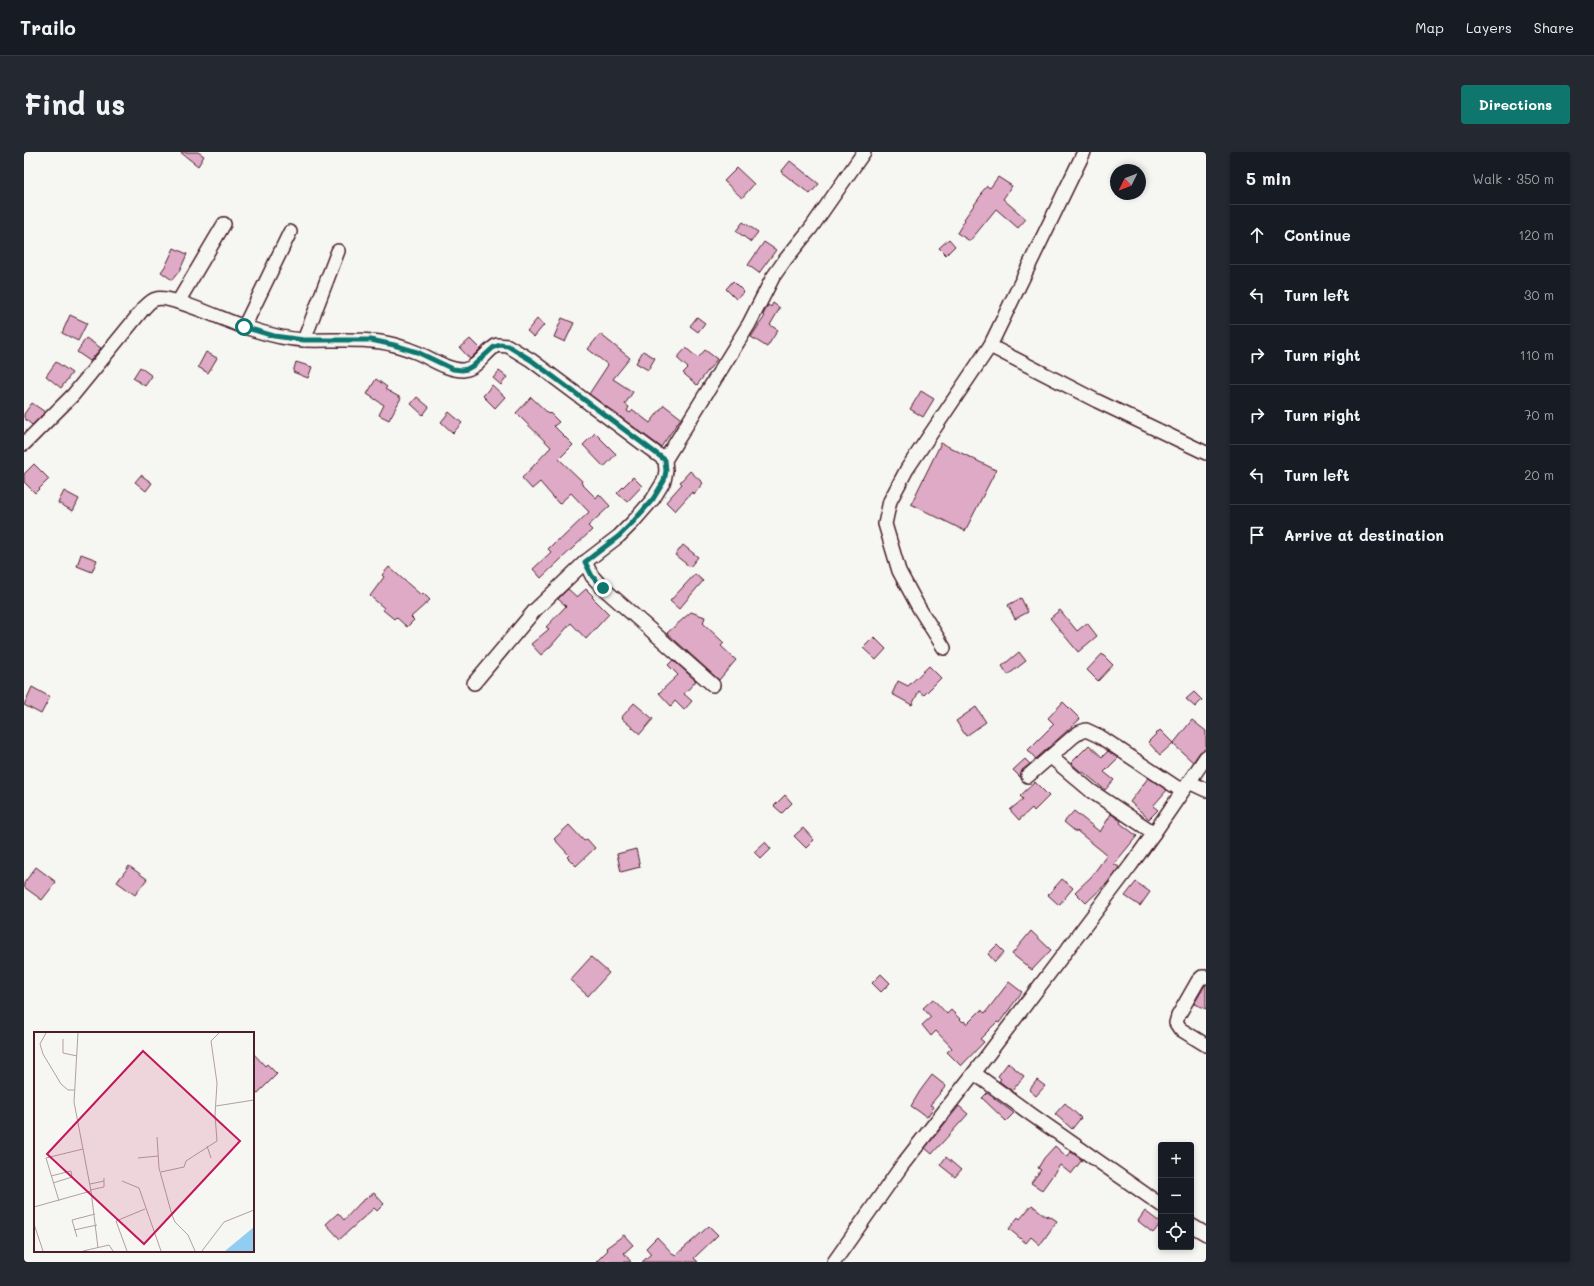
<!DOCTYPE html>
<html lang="en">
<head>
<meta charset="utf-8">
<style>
  :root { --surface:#171b24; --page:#242831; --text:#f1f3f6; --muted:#9ea1a6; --line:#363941; --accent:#0f766e }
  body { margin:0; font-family:Mali,sans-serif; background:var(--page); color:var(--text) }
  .controls { position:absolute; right:12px; bottom:12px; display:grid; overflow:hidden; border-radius:4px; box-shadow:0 2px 6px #0003 }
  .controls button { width:36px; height:36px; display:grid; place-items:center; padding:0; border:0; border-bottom:1px solid var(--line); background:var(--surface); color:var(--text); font:20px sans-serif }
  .compass { position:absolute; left:1086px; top:12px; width:36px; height:36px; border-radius:50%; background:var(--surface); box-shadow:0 2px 6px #0003; rotate:227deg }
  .stop { position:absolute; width:12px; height:12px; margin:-9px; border:3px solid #0f766e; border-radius:50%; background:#fff }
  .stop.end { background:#0f766e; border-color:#fff; box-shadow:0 1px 4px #0008 }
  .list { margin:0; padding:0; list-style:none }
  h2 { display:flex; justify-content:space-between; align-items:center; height:52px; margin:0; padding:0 16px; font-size:17px }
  h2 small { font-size:13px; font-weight:400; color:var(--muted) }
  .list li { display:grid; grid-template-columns:26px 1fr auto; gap:12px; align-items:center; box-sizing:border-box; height:60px; padding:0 16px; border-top:1px solid var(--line) }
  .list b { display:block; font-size:15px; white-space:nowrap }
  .list em { font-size:13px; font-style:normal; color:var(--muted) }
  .icon { flex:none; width:22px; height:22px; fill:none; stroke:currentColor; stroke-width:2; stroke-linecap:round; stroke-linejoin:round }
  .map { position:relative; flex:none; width:1182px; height:1110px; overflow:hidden; border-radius:4px }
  header { display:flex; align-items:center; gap:24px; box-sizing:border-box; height:56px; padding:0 20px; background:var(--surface); border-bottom:1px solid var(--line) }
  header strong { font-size:19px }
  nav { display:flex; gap:22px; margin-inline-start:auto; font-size:14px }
  .intro { display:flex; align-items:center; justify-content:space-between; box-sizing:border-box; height:96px; padding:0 24px }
  h1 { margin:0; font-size:28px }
  .button { padding:10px 18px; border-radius:4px; background:var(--accent); color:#fff; font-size:14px; font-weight:700 }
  main { display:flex; gap:24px; padding:0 24px }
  aside { flex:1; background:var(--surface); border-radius:4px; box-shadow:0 2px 6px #0003 }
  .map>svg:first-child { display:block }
</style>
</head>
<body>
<header>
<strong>Trailo</strong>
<nav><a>Map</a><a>Layers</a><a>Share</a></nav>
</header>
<div class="intro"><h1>Find us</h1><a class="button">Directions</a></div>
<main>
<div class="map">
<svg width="1182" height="1110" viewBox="0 0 1182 1110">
  <rect width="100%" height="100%" fill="#f6f6f2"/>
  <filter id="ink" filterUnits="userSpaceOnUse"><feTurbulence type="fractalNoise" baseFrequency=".025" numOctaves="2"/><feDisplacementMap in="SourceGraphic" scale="8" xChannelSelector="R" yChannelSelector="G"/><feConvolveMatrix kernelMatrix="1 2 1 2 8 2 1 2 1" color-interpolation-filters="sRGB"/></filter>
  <g filter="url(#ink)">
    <!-- building -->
    <g fill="#deaac6" stroke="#4a1f2b">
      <polygon points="156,0 174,0 180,4 174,14"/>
      <polygon points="766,9 795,32 786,42 757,20"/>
      <polygon points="713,16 730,32 718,46 700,29"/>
      <polygon points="974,25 988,34 979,47 1002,67 994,76 972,57 946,89 933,81 941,68 940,67 958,42 957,41 963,34 966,36"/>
      <polygon points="719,70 734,80 727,90 712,79"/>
      <polygon points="925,87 931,94 922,103 915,96"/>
      <polygon points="740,90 752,98 735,121 724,113"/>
      <polygon points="150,96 163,102 156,118 148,128 137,120 142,113"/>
      <polygon points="709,129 720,140 712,147 702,137"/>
      <polygon points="749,151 756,156 746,173 754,178 743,195 727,185 741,164 739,163 744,153 747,155"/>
      <polygon points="46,163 63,171 54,189 38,181"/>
      <polygon points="673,165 681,171 674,180 666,174"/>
      <polygon points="538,166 550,171 541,190 530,185"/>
      <polygon points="513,167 520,173 510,185 503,179"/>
      <polygon points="576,182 606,206 589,227 609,240 601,252 605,255 603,259 606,261 609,258 626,271 640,253 657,266 637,295 565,242 584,213 564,197"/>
      <polygon points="62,186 77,196 66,209 53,200"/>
      <polygon points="446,187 456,197 446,207 436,196"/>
      <polygon points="662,196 674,206 681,198 693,207 673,233 659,221 664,216 653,206"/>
      <polygon points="619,199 631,206 624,218 612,211"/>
      <polygon points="182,200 193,206 184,221 174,215"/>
      <polygon points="32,210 48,221 37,236 22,224"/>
      <polygon points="272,210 288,215 284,226 269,220"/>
      <polygon points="116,215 128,224 121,234 109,226"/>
      <polygon points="475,219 483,225 477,233 469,226"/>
      <polygon points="352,227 363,235 361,237 377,246 365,268 355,263 360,253 343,242"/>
      <polygon points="468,233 481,245 471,256 459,244"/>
      <polygon points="897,239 910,247 899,265 886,257"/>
      <polygon points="393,245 405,255 399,263 387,252"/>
      <polygon points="507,245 525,262 526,261 535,270 530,274 549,293 535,307 558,329 557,331 572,346 575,342 586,354 564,374 568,378 517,426 509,417 527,400 524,397 534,387 536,388 565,360 547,341 535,352 516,330 508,337 498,326 527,295 492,261"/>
      <polygon points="8,251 21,260 8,273 0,266 0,262"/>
      <polygon points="425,260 438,271 429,281 417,270"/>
      <polygon points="571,281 592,302 580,315 559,293"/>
      <polygon points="917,291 972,318 941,379 887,352"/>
      <polygon points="10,312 25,327 11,341 0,330 0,322"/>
      <polygon points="666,319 679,331 670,342 668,340 651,359 642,350 658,332 656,330"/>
      <polygon points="117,323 128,331 122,339 111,330"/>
      <polygon points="609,325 618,334 603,350 593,341"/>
      <polygon points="40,339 55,347 49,359 34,351"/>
      <polygon points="659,393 674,405 666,415 651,403"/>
      <polygon points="57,402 73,408 68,420 53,414"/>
      <polygon points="365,415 397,443 399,441 406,448 387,465 390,468 383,475 372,465 370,467 359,458 360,456 346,444 360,425 358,423"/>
      <polygon points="671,422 679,429 655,457 646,449"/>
      <polygon points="544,437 553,445 562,437 569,444 568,445 585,462 562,487 547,471 527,494 517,503 507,492 525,477 522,475 542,454 534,447"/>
      <polygon points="997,446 1004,460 991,467 984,453"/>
      <polygon points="1036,458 1053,479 1063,471 1073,484 1054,500 1026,466"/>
      <polygon points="667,460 681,465 679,471 700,491 697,494 712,508 695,528 643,481"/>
      <polygon points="850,485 862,497 852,508 839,496"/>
      <polygon points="995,500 1002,509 984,523 978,514"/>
      <polygon points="1078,502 1089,513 1074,529 1063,518"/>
      <polygon points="649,508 672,529 660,542 668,549 660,558 651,549 647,554 635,541 654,523 644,513"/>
      <polygon points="905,514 917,526 900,543 895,539 888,553 868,542 874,529 884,534"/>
      <polygon points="8,535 26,545 17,562 0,553"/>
      <polygon points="1170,540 1178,548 1171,555 1162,547"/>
      <polygon points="1039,550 1056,567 1012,607 1004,598 1030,572 1024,566"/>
      <polygon points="610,551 629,567 616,582 597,566"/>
      <polygon points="952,555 962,570 942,584 932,569"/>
      <polygon points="1168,568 1182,579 1182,597 1176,600 1169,610 1149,592"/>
      <polygon points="1136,578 1149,591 1136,603 1124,590"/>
      <polygon points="1065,593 1078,605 1084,599 1094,606 1080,620 1090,628 1081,638 1058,619 1057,620 1047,611"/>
      <polygon points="1001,607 1006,612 998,618 996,625 989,618"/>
      <polygon points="1124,626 1143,638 1129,654 1134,658 1125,667 1106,650"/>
      <polygon points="1011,630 1025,644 1010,659 1008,656 995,668 986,658 999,647 996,644"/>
      <polygon points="761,643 768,651 758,661 750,654"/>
      <polygon points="1050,659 1076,680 1087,662 1097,669 1096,671 1113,684 1090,712 1095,715 1083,731 1062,751 1051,740 1067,725 1083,703 1053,679 1052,680 1040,670"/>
      <polygon points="545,673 560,689 563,687 571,696 552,714 543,705 545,703 530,687"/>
      <polygon points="779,676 790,688 782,696 770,684"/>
      <polygon points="741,690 747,697 737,707 730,700"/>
      <polygon points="612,697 616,715 597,720 593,702"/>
      <polygon points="105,714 123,727 111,743 93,730"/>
      <polygon points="12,715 32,730 18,748 0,735 0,731"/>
      <polygon points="1038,727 1049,736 1035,753 1024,743"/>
      <polygon points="1112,730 1126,740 1116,754 1101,744"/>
      <polygon points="1007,779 1027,798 1008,818 988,802"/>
      <polygon points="973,793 980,800 971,810 964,802"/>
      <polygon points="567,805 585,821 564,844 546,828"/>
      <polygon points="857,822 866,831 857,840 848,831"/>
      <polygon points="985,830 998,840 975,871 973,870 956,887 960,890 937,914 923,900 928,896 912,879 907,884 898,873 907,865 899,856 909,847 923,862 927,858 939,870 940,869 943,872 957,858 961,861"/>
      <polygon points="1181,833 1182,833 1182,857 1170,852"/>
      <polygon points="229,901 241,914 243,912 253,922 229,946"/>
      <polygon points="984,911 1000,924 988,939 975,929 977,927 974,924"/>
      <polygon points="908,923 922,934 906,953 910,955 903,965 887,954 896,939"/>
      <polygon points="1013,928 1021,934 1012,944 1005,938"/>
      <polygon points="963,941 990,961 982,969 958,946"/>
      <polygon points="1041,951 1057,966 1048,977 1031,962"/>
      <polygon points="935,954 944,962 908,1002 901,996"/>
      <polygon points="1031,994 1043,1005 1047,1000 1058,1008 1047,1022 1036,1013 1018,1038 1007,1031 1017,1018 1014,1016 1020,1006"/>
      <polygon points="922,1005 937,1018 931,1025 916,1013"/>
      <polygon points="350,1041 360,1052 353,1059 350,1056 316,1087 302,1072 314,1061 320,1068 337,1050"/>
      <polygon points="1008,1053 1023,1065 1024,1063 1033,1069 1016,1093 1007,1085 1002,1091 985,1077 994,1065 996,1067"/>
      <polygon points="1121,1059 1137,1071 1129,1081 1114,1069"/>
      <polygon points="685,1074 694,1083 670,1106 674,1110 618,1110 627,1102 622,1096 633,1085 651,1104"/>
      <polygon points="600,1083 609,1093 600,1101 607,1110 572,1110 584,1098 582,1096"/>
    </g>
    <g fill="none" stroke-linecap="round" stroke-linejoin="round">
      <!-- minor casing -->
      <g stroke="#4a1f2b" stroke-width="16">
        <g id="minor">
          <polyline points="154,150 200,72"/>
          <polyline points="220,175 266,80"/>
          <polyline points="280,188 314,99"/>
          <polyline points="966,194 1073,249 1182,301"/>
          <path d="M 0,292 L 49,243 L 120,156 C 123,153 127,148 132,147 C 146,142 206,171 224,176 C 242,182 260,187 280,188 C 311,189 341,185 371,193 C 378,195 387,198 394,201 C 408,207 423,218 439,218 C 453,217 461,200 473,193 L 484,194 L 507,208 L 641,308"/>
          <polyline points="561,410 568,424 579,436 689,533"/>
          <polyline points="920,496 895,456 875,419 861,372 866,349 883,317 966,194 1060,0"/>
          <polyline points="450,531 511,458 561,410 595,384 609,370 629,347 640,329 642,319 641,308 725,172 749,125 761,108 787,76 840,0"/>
          <polyline points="1027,605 1067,639 1130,681"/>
          <polyline points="1004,624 1050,584 1056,580 1062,578 1075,584 1158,639"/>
          <polyline points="1165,630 1182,605"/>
          <polyline points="1182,825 1178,825 1174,829 1154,864 1152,871 1156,877 1182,893"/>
          <polyline points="950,921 1008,963 1137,1053"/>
          <polyline points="1167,1073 1182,1082"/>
          <polyline points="810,1110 879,1012 950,921 1107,713 1130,681 1165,630 1182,638"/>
        </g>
      </g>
      <!-- minor -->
      <use href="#minor" stroke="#f6f6f2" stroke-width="13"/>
    </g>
  </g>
  <g fill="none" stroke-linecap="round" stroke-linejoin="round" filter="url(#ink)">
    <!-- route -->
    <polyline stroke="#0f766e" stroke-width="5" points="220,175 250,184 280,188 347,188 370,193 393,200 429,217 438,218 443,217 450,213 470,195 476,193 484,194 507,208 641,308 642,319 640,329 629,347 609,370 595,384 561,410 568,424 579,436"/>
  </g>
  <!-- overview -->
  <g transform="translate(10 880)">
    <rect width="220" height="220" fill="#f6f6f2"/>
    <path d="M 220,195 L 220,219 L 191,219 Z" fill="#90cdf0"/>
    <path fill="none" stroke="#b1a0a2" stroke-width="1" d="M 12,1 L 6,12 L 9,22 L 27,52 L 34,58 L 40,58M 29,7 L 29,21 L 43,24M 182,74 L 220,68M 123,105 L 125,136 L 138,183 L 141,190 L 154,203 L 161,219M 173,114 L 177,126M 104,126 L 124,124M 127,140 L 150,135 L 152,129 L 183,109 L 181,83 L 183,51 L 177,9 L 185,1M 17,144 L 37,139 L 38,145 L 19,151M 88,149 L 105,156 L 127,219M 56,152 L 70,149M 56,158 L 70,155 L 70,146M 57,159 L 64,216M 25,169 L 12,126 L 49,117M 0,175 L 57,159 L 40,70 L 44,1M 0,192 L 9,219M 40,198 L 63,193M 43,205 L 38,188 L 61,182M 49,219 L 75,213 L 79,219M 93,219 L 82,189 L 111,177M 168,219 L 190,190 L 220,178"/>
    <path fill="#c2185b" fill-opacity="0.15" stroke="#c2185b" stroke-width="2" d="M 109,19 L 206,109 L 110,212 L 13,122 Z"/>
    <rect width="220" height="220" fill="none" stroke="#4a1f2b" stroke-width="2"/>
  </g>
</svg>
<div class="controls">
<button>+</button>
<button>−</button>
<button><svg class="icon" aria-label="locate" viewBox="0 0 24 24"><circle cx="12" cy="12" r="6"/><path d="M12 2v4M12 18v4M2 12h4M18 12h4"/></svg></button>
</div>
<svg class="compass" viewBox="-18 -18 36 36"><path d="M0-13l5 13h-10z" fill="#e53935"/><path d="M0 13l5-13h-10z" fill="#9ea1a6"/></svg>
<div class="stop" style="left:220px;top:175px"></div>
<div class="stop end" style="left:579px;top:436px"></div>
</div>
<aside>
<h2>5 min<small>Walk · 350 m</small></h2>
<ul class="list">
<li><svg class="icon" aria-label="ahead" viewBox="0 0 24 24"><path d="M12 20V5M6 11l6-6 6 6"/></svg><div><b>Continue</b></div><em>120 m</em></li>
<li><svg class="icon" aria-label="left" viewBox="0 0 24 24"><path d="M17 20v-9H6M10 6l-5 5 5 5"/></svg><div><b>Turn left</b></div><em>30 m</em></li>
<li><svg class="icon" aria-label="right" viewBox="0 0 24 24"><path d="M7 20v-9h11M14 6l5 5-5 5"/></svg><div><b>Turn right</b></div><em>110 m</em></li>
<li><svg class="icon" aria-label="right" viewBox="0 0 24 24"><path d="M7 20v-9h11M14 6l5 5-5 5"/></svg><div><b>Turn right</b></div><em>70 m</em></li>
<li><svg class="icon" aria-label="left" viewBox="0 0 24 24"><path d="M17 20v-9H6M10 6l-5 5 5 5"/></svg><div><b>Turn left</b></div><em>20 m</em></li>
<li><svg class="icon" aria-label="arrive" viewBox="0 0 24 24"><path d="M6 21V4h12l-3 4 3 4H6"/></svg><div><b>Arrive at destination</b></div></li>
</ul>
</aside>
</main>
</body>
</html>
